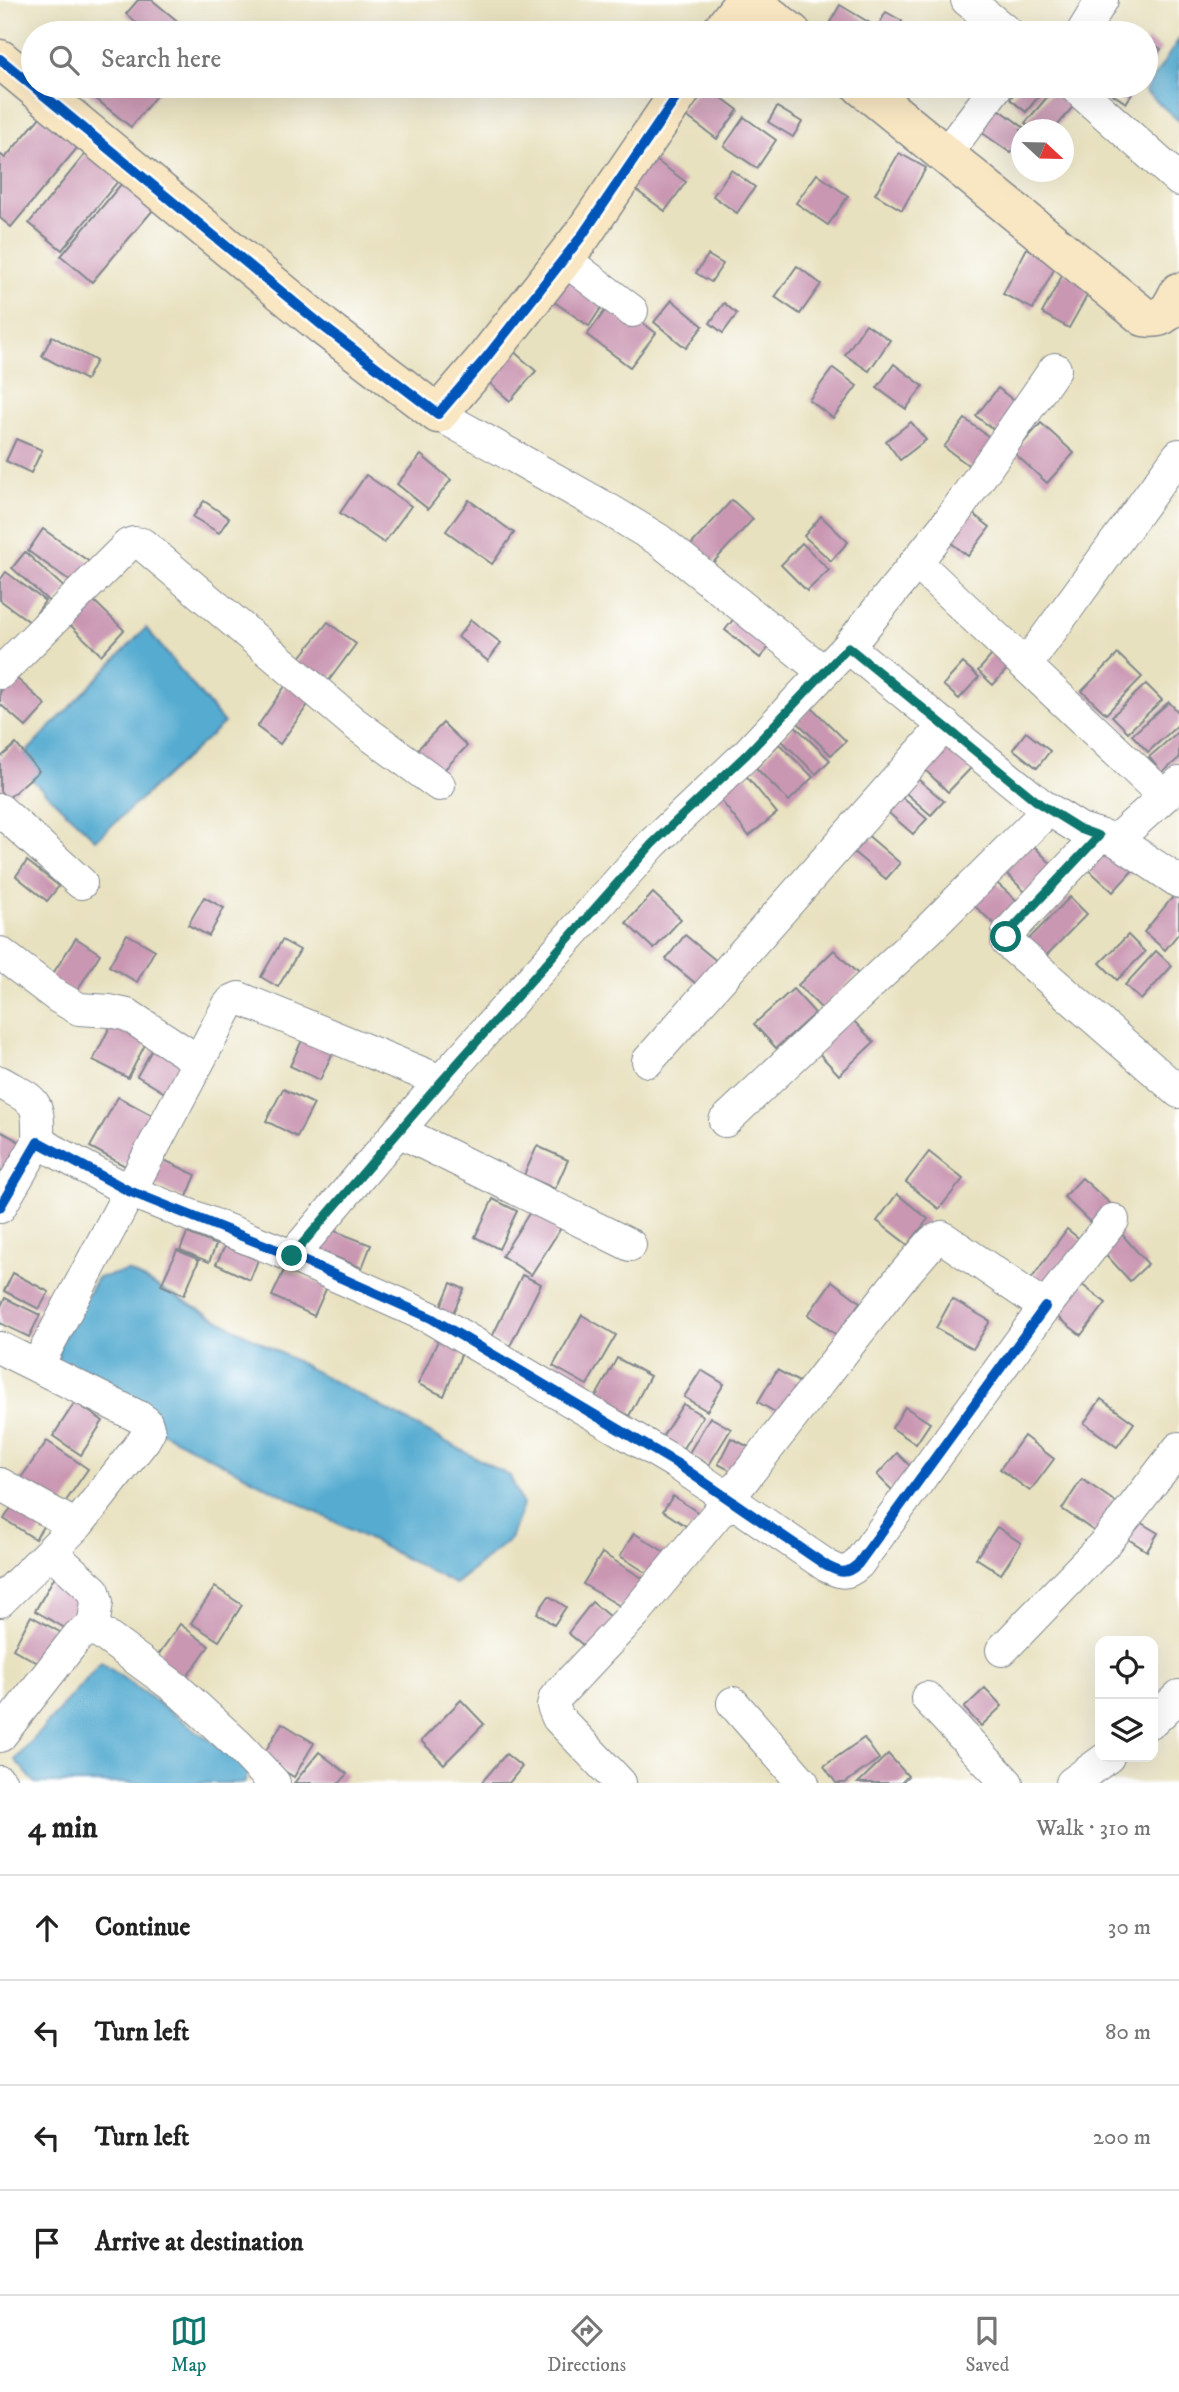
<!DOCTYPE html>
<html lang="en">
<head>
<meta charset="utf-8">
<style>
  :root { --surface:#fff; --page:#f6f6f6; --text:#222; --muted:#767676; --line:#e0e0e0; --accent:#0f766e }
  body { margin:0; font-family:"IM FELL DW Pica",serif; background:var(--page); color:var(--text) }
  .controls { position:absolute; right:21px; bottom:21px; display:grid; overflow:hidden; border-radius:14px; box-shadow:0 7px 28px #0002 }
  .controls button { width:63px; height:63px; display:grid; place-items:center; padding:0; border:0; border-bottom:2px solid var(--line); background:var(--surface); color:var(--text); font:35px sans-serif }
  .compass { position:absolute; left:1011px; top:119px; width:63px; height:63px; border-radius:50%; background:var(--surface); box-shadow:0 7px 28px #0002; rotate:112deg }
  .stop { position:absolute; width:21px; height:21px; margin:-16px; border:5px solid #0f766e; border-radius:50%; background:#fff }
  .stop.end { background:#0f766e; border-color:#fff; box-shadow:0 2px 7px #0008 }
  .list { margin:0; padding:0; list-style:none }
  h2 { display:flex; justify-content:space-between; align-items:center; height:91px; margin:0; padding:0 28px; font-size:30px }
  h2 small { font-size:23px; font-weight:400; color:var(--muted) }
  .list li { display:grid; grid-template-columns:46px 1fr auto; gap:21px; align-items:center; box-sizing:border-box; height:105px; padding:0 28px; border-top:2px solid var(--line) }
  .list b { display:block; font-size:26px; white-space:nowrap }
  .list em { font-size:23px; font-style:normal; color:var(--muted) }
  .icon { flex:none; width:38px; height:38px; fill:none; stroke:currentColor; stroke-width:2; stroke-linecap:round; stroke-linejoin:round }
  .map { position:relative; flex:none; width:1179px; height:1783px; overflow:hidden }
  .search { position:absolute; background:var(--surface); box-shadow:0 7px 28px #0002; left:21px; right:21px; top:21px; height:77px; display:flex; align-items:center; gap:18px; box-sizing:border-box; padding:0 24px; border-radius:38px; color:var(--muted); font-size:26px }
  .sheet { height:511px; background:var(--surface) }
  nav { display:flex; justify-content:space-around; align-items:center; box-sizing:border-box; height:98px; border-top:2px solid var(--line); background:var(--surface); font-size:19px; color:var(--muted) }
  nav a { display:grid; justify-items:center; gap:4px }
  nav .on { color:var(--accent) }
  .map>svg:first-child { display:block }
</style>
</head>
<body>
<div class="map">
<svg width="1179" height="1783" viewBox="0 0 1179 1783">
  <rect width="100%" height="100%" fill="#fff"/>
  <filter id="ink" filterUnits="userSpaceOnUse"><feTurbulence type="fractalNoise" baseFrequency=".0143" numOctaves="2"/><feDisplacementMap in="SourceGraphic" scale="14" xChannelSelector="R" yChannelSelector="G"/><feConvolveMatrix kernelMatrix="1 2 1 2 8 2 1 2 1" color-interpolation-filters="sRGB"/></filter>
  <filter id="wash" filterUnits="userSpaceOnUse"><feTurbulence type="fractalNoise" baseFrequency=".00686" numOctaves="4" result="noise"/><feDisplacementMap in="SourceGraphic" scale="28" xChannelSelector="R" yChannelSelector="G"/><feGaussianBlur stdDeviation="1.57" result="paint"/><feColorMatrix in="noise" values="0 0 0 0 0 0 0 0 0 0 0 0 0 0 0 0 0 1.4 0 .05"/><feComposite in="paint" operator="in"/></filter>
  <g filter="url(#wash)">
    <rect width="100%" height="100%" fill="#e8e1bf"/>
    <!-- water -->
    <g fill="#54abd0" stroke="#386d97" stroke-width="2">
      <polygon points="1179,39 1179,121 1145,91"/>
      <polygon points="146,628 224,723 96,840 15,764"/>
      <polygon points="128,1271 510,1476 523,1505 510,1539 455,1584 55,1377 60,1343 97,1278"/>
      <polygon points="101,1662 250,1769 244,1783 35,1783 15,1760"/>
    </g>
    <g id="blocks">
      <!-- building -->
      <g fill="#ca97b2">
        <polygon points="138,0 152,0 192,33 146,33 147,32 126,14"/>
        <polygon points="840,5 870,23 864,33 824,33"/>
        <polygon points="886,12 902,21 895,33 874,33"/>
        <polygon points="1146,39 1161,49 1146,72"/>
        <polygon points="80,86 159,86 162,88 131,127"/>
        <polygon points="701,86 706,86 738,110 717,139 681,112"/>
        <polygon points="1020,86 1047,86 1026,112 1010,99"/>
        <polygon points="1112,86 1137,86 1126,103 1108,91"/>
        <polygon points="1055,88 1075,104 1054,130 1032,130 1025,123"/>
        <polygon points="995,106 1027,130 1021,130 1021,138 1011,153 978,130"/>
        <polygon points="777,107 802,122 793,137 768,122"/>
        <polygon points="41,116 78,147 11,227 0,218 0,154 5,158"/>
        <polygon points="744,117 776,140 757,168 724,146"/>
        <polygon points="86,153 119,180 62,250 29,223"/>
        <polygon points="899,153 926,168 902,210 875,194"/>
        <polygon points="650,156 686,182 665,211 629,185"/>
        <polygon points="731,170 755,187 737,213 713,196"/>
        <polygon points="817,174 848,196 828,225 796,203"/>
        <polygon points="122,183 153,210 92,282 61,256"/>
        <polygon points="1027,248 1057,264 1033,309 1003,294"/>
        <polygon points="708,255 723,264 711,282 696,273"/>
        <polygon points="797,266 821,284 800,314 775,297"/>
        <polygon points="1064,272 1092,287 1069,328 1042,313"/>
        <polygon points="566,275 605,302 589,326 550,299"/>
        <polygon points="613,300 656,333 630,367 587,335"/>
        <polygon points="672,300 703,326 686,348 654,322"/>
        <polygon points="724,303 737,314 723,333 710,323"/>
        <polygon points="866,324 890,340 869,371 845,355"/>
        <polygon points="52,336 96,361 86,380 42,356"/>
        <polygon points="511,349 536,371 510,401 485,379"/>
        <polygon points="894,364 923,386 906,409 877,388"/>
        <polygon points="833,368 857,386 833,418 809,400"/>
        <polygon points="998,388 1024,409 1002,436 976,416"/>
        <polygon points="965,419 996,442 975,470 944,447"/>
        <polygon points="911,422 926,440 900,460 886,441"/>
        <polygon points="1041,423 1074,453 1047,483 1014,453"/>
        <polygon points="16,439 42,450 31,473 6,461"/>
        <polygon points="421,455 451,480 428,509 397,484"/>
        <polygon points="366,475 411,506 384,543 340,513"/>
        <polygon points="469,500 514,533 492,564 446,531"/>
        <polygon points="732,500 753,519 711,565 690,546"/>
        <polygon points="204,501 229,518 219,533 193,517"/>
        <polygon points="968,510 990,527 968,556 945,538"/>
        <polygon points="821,516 848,542 831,561 804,536"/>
        <polygon points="43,529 91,563 76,585 28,551"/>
        <polygon points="802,543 829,570 807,591 781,565"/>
        <polygon points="25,552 67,590 54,606 12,568"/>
        <polygon points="6,572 45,601 30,622 0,600 0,580"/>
        <polygon points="90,597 124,630 101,655 67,622"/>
        <polygon points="740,611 775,640 760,658 725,630"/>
        <polygon points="471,620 501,643 488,661 458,637"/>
        <polygon points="328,622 356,644 324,687 295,664"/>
        <polygon points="999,647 1014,661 993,685 978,671"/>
        <polygon points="1118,654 1142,677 1106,714 1082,691"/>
        <polygon points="963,663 979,677 959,699 943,685"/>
        <polygon points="14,676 46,705 26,727 0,704 0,692"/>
        <polygon points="288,682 312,699 280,744 257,727"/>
        <polygon points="1146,684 1162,700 1128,732 1112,716"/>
        <polygon points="1169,702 1179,713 1179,724 1148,752 1132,735"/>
        <polygon points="811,707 846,741 831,755 797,722"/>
        <polygon points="443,723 467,746 440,774 416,751"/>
        <polygon points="795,726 830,760 816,774 781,740"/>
        <polygon points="1179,731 1179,758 1162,773 1149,757"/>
        <polygon points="1026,732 1050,751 1037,768 1013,749"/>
        <polygon points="945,742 971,768 948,792 921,766"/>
        <polygon points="16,744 39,771 7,799 0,791 0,758"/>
        <polygon points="779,744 813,777 789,801 756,768"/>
        <polygon points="743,772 777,813 749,836 716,794"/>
        <polygon points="913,775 944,801 931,815 901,789"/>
        <polygon points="897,793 927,819 913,834 883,808"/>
        <polygon points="865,833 900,863 886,879 851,850"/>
        <polygon points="1030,842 1059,872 1032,899 1003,870"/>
        <polygon points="1112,846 1135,868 1113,892 1089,870"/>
        <polygon points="27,861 59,886 47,901 16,876"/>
        <polygon points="990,877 1024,907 1003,932 969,901"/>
        <polygon points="653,893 681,919 654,949 626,923"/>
        <polygon points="1176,893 1179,895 1179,933 1165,950 1144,932"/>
        <polygon points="204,897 224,908 209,936 188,925"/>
        <polygon points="1070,897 1087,914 1035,967 1018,950"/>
        <polygon points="127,934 155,950 137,982 109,966"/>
        <polygon points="685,935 719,963 700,987 666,959"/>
        <polygon points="1128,935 1145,952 1117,980 1100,963"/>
        <polygon points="76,938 100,954 75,994 50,978"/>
        <polygon points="282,940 300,950 278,987 261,977"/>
        <polygon points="834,950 858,974 822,1009 798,985"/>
        <polygon points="1156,951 1172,966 1141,1000 1125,985"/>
        <polygon points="793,989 815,1013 776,1048 754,1024"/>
        <polygon points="849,1016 874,1042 839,1075 815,1049"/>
        <polygon points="115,1017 150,1035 128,1078 93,1060"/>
        <polygon points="304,1036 334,1050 320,1080 290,1066"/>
        <polygon points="157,1041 186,1057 165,1093 137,1076"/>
        <polygon points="283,1089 314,1104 297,1137 266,1121"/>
        <polygon points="118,1097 153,1116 125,1166 90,1147"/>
        <polygon points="0,1131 20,1142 0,1180"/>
        <polygon points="537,1146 568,1160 555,1189 524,1175"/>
        <polygon points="929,1152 963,1179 939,1209 906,1182"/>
        <polygon points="162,1159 196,1175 186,1199 151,1183"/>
        <polygon points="1082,1178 1113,1206 1094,1226 1064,1197"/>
        <polygon points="897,1194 928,1219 908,1245 877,1221"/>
        <polygon points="493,1199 517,1211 499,1249 475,1237"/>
        <polygon points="537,1201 566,1220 531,1275 502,1256"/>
        <polygon points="327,1228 371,1245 362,1268 318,1250"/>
        <polygon points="1067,1229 1086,1244 1046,1299 1027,1285"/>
        <polygon points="1119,1231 1148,1264 1130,1281 1100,1248"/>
        <polygon points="187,1233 216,1245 209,1262 180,1250"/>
        <polygon points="225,1246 258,1260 250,1280 216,1264"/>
        <polygon points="177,1250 199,1260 184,1295 161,1285"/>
        <polygon points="285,1268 327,1287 314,1316 272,1296"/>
        <polygon points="13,1273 49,1292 39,1309 4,1291"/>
        <polygon points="522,1275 541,1284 509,1348 491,1339"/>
        <polygon points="832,1281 860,1302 837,1335 808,1315"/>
        <polygon points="1077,1281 1106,1303 1081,1335 1052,1313"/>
        <polygon points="451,1283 464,1289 450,1319 438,1313"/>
        <polygon points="5,1298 40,1315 29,1337 0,1323 0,1308"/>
        <polygon points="952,1299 990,1321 973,1349 936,1328"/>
        <polygon points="582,1315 616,1335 587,1385 553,1366"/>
        <polygon points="441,1334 465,1345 444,1396 418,1384"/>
        <polygon points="617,1358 650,1376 629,1416 595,1398"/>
        <polygon points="701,1370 724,1384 707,1411 684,1397"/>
        <polygon points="777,1370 799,1382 780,1415 758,1402"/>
        <polygon points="1101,1399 1134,1423 1117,1447 1084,1423"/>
        <polygon points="75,1402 103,1421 81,1455 53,1436"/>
        <polygon points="683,1404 703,1416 680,1453 660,1440"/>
        <polygon points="905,1407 930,1423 916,1444 892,1428"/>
        <polygon points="710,1417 731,1429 709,1465 689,1453"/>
        <polygon points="1024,1436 1054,1459 1030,1491 1000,1469"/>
        <polygon points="731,1438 753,1449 739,1475 718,1464"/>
        <polygon points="47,1441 88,1469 59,1511 18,1482"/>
        <polygon points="897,1453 913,1469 893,1491 877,1475"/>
        <polygon points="1082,1479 1117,1503 1097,1533 1062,1509"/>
        <polygon points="673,1496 702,1515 692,1530 663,1511"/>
        <polygon points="18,1497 49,1517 35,1539 4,1519"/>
        <polygon points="1133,1518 1158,1533 1147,1551 1122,1535"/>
        <polygon points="997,1527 1021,1543 1001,1574 976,1558"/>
        <polygon points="634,1533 668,1554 653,1577 620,1556"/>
        <polygon points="602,1553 644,1579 625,1609 583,1584"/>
        <polygon points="55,1576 92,1597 72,1632 35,1611"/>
        <polygon points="215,1587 242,1605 219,1641 191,1623"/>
        <polygon points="549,1596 566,1607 554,1625 537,1613"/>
        <polygon points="592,1602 616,1622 592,1652 568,1633"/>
        <polygon points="31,1616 65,1635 47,1668 13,1649"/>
        <polygon points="180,1624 209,1646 183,1682 154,1661"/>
        <polygon points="985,1688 1002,1706 981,1726 964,1708"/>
        <polygon points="461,1700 484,1724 444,1764 421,1741"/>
        <polygon points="282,1723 314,1743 294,1777 262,1757"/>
        <polygon points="864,1738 879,1759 845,1783 836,1783 824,1766"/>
        <polygon points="319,1752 347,1774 340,1783 294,1783"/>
        <polygon points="506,1754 522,1767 509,1783 481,1783"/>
        <polygon points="888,1754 908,1776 901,1783 858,1783"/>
      </g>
    </g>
  </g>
  <g filter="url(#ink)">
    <use href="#blocks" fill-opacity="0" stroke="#82888e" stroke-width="2"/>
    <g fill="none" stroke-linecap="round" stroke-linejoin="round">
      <!-- street casing -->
      <g stroke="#82888e" stroke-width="34">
        <g id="street">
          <polyline points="967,0 1008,33"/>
          <polyline points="1082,33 1102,0"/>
          <polyline points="1074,86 1179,180"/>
          <polyline points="946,154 997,86"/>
          <polyline points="564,259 632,311"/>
          <polyline points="438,414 611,511 659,540 824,672 848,647 1040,804 1080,829 1116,840 1179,882"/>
          <polyline points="916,562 1164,796"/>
          <polyline points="848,647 950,520 1055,369"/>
          <polyline points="1026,665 1179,455"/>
          <polyline points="0,673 128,545 134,543 142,544 354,723 439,785"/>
          <polyline points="0,810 81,883"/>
          <polyline points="1099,836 1008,933 1007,942 1179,1092"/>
          <polyline points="1116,840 1179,783"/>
          <polyline points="0,953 58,997 79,1009 110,1011 128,1015 198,1061"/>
          <polyline points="648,1061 945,725"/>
          <polyline points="441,1081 652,844 747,754 824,672"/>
          <path d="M 0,1082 C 36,1103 39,1097 38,1142"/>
          <polyline points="725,1121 930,928 1048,810"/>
          <polyline points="399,1131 630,1245"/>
          <path d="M 0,1207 L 38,1142 L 129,1191 L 292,1256 L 431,1318 L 676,1463 L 827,1566 C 841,1573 846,1575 858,1564 L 1045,1307"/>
          <polyline points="0,1348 139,1417 146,1422 149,1431 144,1440 79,1523 0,1601"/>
          <polyline points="37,1366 228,1006 232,1001 239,998 441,1081 292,1256"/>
          <polyline points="0,1484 76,1526"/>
          <polyline points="51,1552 94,1591 97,1602 93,1627"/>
          <polyline points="1002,1650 1107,1541 1179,1448"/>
          <polyline points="927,1698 1007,1783"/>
          <polyline points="733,1703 803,1783"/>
          <polyline points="1153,1721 1179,1696"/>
          <polyline points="0,1736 78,1636 93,1627 176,1688 238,1745 274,1783"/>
          <polyline points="0,1782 1,1783"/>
          <polyline points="620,1783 558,1718 553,1706 555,1698 635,1613 718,1513 733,1502 736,1489 899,1280 933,1241 942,1237 1045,1307 1113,1220"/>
          <polyline points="1072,1783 1108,1757"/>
        </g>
      </g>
      <!-- secondary casing -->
      <g stroke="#82888e" stroke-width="41">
        <g id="secondary">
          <polyline points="749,0 792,33"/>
          <polyline points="720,33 745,0"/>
          <polyline points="0,59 324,327 438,414 486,358 581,237 684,86"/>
          <path d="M 861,86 L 1144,317 C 1166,321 1170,309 1179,292"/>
        </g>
      </g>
      <!-- street -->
      <use href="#street" stroke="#fff" stroke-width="32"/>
      <!-- secondary -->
      <use href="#secondary" stroke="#f9e7c3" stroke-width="38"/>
      <!-- cycleway casing -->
      <g stroke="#fff" stroke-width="15">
        <g id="cycleway">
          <polyline points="0,59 324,327 438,414 486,358 581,237 684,86"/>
          <path d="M 0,1207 L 38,1142 L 129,1191 L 292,1256 L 431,1318 L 676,1463 L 827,1566 C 841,1573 846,1575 858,1564 L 1045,1307"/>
        </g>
      </g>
      <!-- cycleway -->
      <use href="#cycleway" stroke="#0057b8" stroke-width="10"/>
    </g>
  </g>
  <g fill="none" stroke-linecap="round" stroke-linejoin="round" filter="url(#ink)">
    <!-- route -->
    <polyline stroke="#0f766e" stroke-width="9" points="292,1256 441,1082 652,844 747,754 848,647 1040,804 1080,829 1099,836 1008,933 1006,937"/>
  </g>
</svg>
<div class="controls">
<button><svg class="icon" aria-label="locate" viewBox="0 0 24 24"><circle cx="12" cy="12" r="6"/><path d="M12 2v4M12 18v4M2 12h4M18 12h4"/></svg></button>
<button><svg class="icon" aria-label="layers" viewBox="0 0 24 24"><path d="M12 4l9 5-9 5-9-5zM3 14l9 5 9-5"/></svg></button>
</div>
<svg class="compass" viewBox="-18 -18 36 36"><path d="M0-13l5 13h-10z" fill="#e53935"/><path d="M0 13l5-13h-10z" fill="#767676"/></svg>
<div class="stop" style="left:1006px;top:937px"></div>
<div class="stop end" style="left:292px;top:1256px"></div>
<div class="search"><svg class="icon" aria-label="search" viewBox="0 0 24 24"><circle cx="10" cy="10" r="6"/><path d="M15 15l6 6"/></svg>Search here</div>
</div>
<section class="sheet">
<h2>4 min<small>Walk · 310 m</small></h2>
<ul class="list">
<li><svg class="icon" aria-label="ahead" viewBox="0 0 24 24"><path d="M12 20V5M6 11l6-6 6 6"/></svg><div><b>Continue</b></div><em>30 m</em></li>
<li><svg class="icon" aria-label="left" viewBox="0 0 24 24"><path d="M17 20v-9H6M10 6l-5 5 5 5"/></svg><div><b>Turn left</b></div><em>80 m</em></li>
<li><svg class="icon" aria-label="left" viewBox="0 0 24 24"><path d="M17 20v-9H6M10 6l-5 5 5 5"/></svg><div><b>Turn left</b></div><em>200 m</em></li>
<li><svg class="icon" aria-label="arrive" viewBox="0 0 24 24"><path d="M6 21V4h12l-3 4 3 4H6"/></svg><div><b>Arrive at destination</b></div></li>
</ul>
</section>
<nav>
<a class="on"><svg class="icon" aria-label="map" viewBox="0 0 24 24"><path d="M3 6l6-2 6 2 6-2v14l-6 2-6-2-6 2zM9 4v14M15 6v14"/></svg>Map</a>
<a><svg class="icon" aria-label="directions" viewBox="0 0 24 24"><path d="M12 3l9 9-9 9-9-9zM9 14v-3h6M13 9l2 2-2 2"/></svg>Directions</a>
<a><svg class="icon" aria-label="saved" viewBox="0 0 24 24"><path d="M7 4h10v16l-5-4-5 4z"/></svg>Saved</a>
</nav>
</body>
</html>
